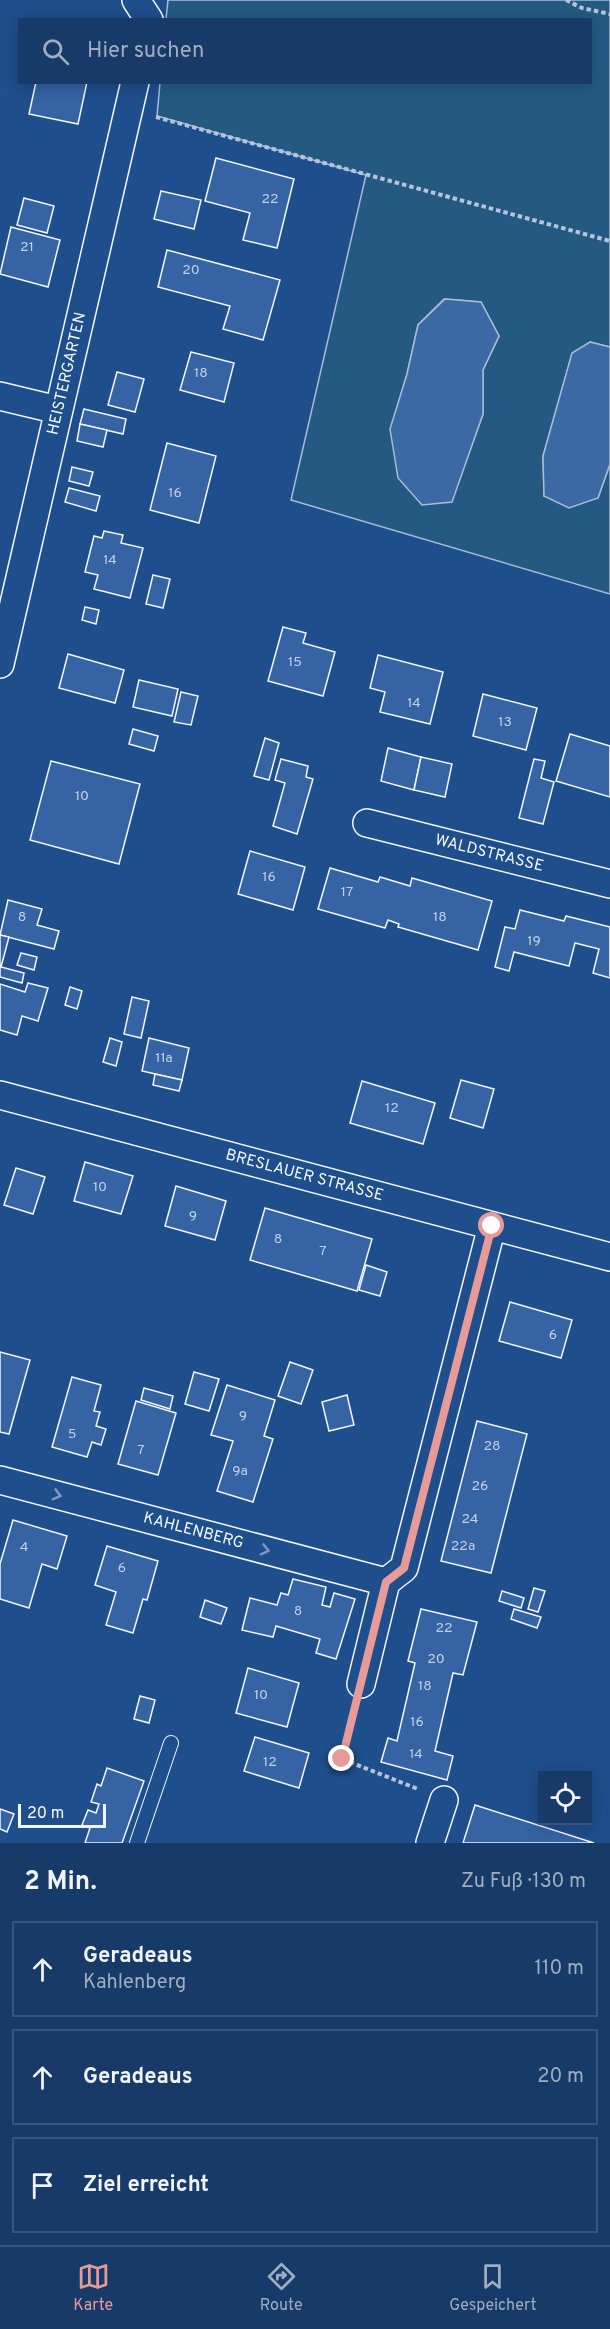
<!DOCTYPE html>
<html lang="de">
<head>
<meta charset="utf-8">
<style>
  :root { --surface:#173a69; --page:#244571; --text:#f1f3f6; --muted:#9eadc0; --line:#36547d; --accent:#e69b98 }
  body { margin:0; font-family:Overpass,sans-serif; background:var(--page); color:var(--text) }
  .controls { position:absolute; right:18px; bottom:18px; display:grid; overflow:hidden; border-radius:0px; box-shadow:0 3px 15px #0003 }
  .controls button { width:54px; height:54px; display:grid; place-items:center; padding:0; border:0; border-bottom:2px solid var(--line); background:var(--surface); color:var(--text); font:30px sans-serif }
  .scale { position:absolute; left:18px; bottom:15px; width:88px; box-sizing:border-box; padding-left:6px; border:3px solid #f2f6ff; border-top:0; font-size:16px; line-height:21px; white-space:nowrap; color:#f2f6ff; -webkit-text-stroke:4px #1f4e8c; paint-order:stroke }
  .stop { position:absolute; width:18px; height:18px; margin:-14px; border:4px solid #e69b98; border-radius:50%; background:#fff }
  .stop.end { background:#e69b98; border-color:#fff; box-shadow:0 2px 6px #0008 }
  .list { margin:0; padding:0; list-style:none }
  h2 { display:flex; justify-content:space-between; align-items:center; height:78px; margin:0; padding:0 24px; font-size:26px }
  h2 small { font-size:20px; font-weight:400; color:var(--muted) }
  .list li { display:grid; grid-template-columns:39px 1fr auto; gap:18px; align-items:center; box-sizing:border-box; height:96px; margin:0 12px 12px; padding:0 12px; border:2px solid var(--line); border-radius:0px }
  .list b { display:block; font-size:22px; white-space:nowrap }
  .list p { margin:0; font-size:20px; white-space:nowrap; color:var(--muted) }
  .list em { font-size:20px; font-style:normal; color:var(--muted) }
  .icon { flex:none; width:33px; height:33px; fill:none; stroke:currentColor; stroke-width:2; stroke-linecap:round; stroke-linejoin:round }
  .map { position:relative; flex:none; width:610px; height:1843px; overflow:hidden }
  .search { position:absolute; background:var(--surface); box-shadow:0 3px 15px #0003; left:18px; right:18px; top:18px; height:66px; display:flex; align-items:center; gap:15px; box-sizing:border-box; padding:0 21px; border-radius:0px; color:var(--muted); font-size:22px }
  .sheet { height:402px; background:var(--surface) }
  nav { display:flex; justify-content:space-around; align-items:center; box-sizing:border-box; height:84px; border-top:2px solid var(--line); background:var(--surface); font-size:16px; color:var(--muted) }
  nav a { display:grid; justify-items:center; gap:3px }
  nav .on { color:var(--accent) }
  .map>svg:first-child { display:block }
</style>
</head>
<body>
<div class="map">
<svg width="610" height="1843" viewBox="0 0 610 1843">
  <rect width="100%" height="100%" fill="#1f4e8c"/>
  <!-- green -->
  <path fill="#245a82" stroke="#a8bbd7" stroke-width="1.5" fill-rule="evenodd" d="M 168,0 L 610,0 L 610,347 L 590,342 L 572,354 L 543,456 L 544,496 L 598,498 L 610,464 L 610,594 L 291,500 L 366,175 L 157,116 L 160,83 L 590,82 L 590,20 L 166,19 ZM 444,299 L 481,302 L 499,336 L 483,370 L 483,414 L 451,502 L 391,429 L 407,374 L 418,325 Z"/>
  <!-- water -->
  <g fill="#3b69a3" stroke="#a8bbd7" stroke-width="1.5">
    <polygon points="445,299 481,302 499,336 483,370 483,414 452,502 422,505 398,478 390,429 407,374 418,325"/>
    <polygon points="590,342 610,347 610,464 598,498 569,508 544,496 543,456 572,353"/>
  </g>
  <!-- building -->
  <g fill="#3563a3" stroke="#f2f6ff" stroke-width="1.5">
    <polygon points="36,82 87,82 78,124 29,114"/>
    <polygon points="216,158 294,179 277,248 243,240 250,213 205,201"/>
    <polygon points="161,191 201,200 194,229 154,219"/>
    <polygon points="24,198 54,206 47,233 17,225"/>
    <polygon points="11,227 60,240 48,287 0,274"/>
    <polygon points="167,250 280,280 263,340 223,329 230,306 158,287"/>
    <polygon points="191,352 234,363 224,402 180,390"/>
    <polygon points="117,372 144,379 135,412 108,405"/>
    <polygon points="84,409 126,419 123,434 80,424"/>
    <polygon points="80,424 107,430 103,447 77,441"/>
    <polygon points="167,443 216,456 199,523 150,510"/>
    <polygon points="72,467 93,472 89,486 69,481"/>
    <polygon points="69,488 100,496 96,511 65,502"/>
    <polygon points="104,531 123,535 121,543 143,548 130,598 94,589 98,575 85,572 94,536 102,538"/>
    <polygon points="153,575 170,579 163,608 146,604"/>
    <polygon points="85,607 99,610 96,624 82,620"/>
    <polygon points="283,627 306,633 303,643 335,652 323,696 268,681"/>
    <polygon points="68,654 124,670 115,703 59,688"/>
    <polygon points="378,655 443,672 430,724 380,712 385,692 370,688"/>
    <polygon points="139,680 178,689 172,716 133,707"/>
    <polygon points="181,692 198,696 191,725 174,722"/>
    <polygon points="483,694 537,708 526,750 473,736"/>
    <polygon points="133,729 158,736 154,751 129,744"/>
    <polygon points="570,734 610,746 610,797 556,781"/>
    <polygon points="265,738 279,743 269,780 254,776"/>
    <polygon points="388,748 421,757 414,790 381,781"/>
    <polygon points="421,757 452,764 445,797 414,790"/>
    <polygon points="281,759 308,766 306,777 313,779 297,834 273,826 285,783 275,780"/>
    <polygon points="534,759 545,761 541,778 554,782 543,824 519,818"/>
    <polygon points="51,761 140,784 119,864 30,840"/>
    <polygon points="250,851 305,867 293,910 238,894"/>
    <polygon points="330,868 378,882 380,877 410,886 412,878 492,901 478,950 398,927 399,924 388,920 385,928 318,909"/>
    <polygon points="8,900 42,909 37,925 59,931 54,949 0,935"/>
    <polygon points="520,910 564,921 566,916 610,927 610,978 593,973 599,949 575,943 569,966 514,952 509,971 495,967 505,927 515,929"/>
    <polygon points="0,935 9,937 1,967 24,973 22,983 0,977"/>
    <polygon points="21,953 37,957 34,970 17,965"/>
    <polygon points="28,983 48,988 38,1021 22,1016 17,1035 0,1030 0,984 25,992"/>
    <polygon points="70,987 82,991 77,1009 65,1005"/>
    <polygon points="132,997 149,1001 141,1038 124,1034"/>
    <polygon points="110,1038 122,1042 116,1066 103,1062"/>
    <polygon points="149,1038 189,1048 182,1080 142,1071"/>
    <polygon points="155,1074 182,1080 179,1091 153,1085"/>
    <polygon points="461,1080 494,1089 483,1128 450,1118"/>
    <polygon points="362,1081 435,1103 423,1144 350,1123"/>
    <polygon points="85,1162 133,1176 121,1214 74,1201"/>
    <polygon points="16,1168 45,1177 33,1214 4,1205"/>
    <polygon points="176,1186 226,1201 215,1240 165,1226"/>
    <polygon points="265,1208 372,1239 357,1291 250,1260"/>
    <polygon points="366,1265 387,1272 380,1296 359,1290"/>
    <polygon points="510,1302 572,1320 561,1358 499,1341"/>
    <polygon points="0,1352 30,1360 9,1434 0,1432"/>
    <polygon points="290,1362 313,1370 301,1404 278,1396"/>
    <polygon points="194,1372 219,1379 209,1411 185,1404"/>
    <polygon points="72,1377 101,1385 94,1411 100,1412 96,1426 106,1429 101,1445 92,1442 87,1457 52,1447"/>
    <polygon points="227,1385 275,1400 264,1436 273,1439 253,1502 217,1491 233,1441 211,1435"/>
    <polygon points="144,1388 173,1396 170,1409 141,1400"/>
    <polygon points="347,1395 354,1425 329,1431 322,1402"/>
    <polygon points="136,1401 176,1413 158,1475 118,1464"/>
    <polygon points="477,1421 527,1434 491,1573 441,1561"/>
    <polygon points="13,1520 67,1536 57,1569 42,1564 29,1608 0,1599 0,1564"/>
    <polygon points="107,1546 158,1561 147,1600 143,1599 133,1633 106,1625 116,1592 95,1585"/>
    <polygon points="293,1579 326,1587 322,1605 330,1607 334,1593 355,1599 336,1659 316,1653 320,1639 276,1626 273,1637 242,1630 250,1598 277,1605 281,1593 288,1595"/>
    <polygon points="534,1588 545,1591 538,1612 528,1609"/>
    <polygon points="502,1591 524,1598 521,1608 499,1601"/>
    <polygon points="205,1600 227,1608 221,1624 200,1617"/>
    <polygon points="421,1609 477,1622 463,1675 453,1673 435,1751 453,1756 447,1780 381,1762 388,1738 397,1741 415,1663 408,1661"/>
    <polygon points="514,1609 541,1617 537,1628 511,1619"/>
    <polygon points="248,1668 299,1683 287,1727 236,1713"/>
    <polygon points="140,1696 155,1700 149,1723 134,1719"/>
    <polygon points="255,1737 309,1753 299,1788 244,1771"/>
    <polygon points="107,1768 144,1781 122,1843 85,1843 90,1828 82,1825 88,1810 96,1813 99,1804 91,1802 97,1784 101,1786"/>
    <polygon points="475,1805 594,1843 463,1843"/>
    <polygon points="0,1809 14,1814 7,1832 0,1829"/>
  </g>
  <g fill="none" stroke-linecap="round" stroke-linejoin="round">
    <!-- lane casing -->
    <g stroke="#f2f6ff" stroke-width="16">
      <polyline id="lane" points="137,1843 171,1743"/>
    </g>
    <!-- street casing -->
    <g stroke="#f2f6ff" stroke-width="30">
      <g id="street">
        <polyline points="136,0 149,20"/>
        <polyline points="0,396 58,410"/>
        <path id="s1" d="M 0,664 L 135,82"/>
        <path id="s2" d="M 367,823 L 610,884"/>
        <path id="s3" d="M 0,1095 L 610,1257"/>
        <path id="s4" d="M 0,1480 L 386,1582 L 404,1568 L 492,1226"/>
        <polyline points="361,1684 386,1582"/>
        <polyline points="430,1843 444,1800"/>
      </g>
    </g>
    <!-- path -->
    <g stroke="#b3c4dc" stroke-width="4" stroke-dasharray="4.5 3" stroke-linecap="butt">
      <polyline points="566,0 582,8 610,14"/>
      <polyline points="156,117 610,241"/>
      <polyline points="355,1709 342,1759 418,1789"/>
    </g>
    <!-- lane -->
    <use href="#lane" stroke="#1f4e8c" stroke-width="14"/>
    <!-- street -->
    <use href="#street" stroke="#1f4e8c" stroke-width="27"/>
  </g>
  <!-- one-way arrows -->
  <defs><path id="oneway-chevron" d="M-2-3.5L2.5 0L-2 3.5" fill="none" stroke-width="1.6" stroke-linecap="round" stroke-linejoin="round" transform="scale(1.5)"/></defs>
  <g stroke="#7e9ac0">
    <use href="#oneway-chevron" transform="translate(57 1495) rotate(15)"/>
    <use href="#oneway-chevron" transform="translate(265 1550) rotate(15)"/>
  </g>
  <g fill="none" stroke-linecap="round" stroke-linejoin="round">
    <!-- route -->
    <polyline stroke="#e69b98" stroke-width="8" points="342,1759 386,1582 404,1568 492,1226"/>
  </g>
  <g text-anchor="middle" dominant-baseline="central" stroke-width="4.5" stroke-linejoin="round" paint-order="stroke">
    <!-- number labels -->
    <g font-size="14" fill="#c3d1e8">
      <text x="270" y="199">22</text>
      <text x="27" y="247">21</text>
      <text x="191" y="270">20</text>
      <text x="201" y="373">18</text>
      <text x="175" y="493">16</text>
      <text x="110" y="560">14</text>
      <text x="295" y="662">15</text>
      <text x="414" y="703">14</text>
      <text x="505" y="722">13</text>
      <text x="82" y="796">10</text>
      <text x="269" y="877">16</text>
      <text x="347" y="892">17</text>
      <text x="22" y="917">8</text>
      <text x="440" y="917">18</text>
      <text x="534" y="941">19</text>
      <text x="164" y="1058">11a</text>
      <text x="392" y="1108">12</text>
      <text x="100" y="1187">10</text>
      <text x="193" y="1216">9</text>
      <text x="278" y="1239">8</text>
      <text x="323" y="1251">7</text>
      <text x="553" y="1335">6</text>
      <text x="243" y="1416">9</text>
      <text x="72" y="1434">5</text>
      <text x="492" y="1446">28</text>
      <text x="141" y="1450">7</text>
      <text x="240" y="1471">9a</text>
      <text x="480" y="1486">26</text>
      <text x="470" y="1519">24</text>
      <text x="463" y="1546">22a</text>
      <text x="24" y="1547">4</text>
      <text x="122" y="1568">6</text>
      <text x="298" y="1611">8</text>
      <text x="444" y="1628">22</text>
      <text x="436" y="1659">20</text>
      <text x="425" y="1686">18</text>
      <text x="261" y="1695">10</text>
      <text x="417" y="1722">16</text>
      <text x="416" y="1754">14</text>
      <text x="270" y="1762">12</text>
    </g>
    <!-- street labels -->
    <g font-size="16" fill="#f2f6ff" stroke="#1f4e8c">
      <text stroke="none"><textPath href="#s1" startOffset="298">HEISTERGARTEN</textPath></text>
      <text stroke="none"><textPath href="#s2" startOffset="126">WALDSTRASSE</textPath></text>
      <text stroke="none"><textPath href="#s3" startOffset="315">BRESLAUER STRASSE</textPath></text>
      <text stroke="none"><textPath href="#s4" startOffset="200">KAHLENBERG</textPath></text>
    </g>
  </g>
</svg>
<div class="controls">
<button><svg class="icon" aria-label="locate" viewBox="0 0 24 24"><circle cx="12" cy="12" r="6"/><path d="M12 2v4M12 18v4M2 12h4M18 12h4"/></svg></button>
</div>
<div class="scale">20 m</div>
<div class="stop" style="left:492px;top:1226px"></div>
<div class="stop end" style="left:342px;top:1759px"></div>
<div class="search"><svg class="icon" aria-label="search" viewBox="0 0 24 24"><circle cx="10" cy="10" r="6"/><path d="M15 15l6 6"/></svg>Hier suchen</div>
</div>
<section class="sheet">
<h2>2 Min.<small>Zu Fuß · 130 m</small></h2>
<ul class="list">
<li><svg class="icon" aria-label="ahead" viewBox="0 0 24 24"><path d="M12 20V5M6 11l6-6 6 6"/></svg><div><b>Geradeaus</b><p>Kahlenberg</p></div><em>110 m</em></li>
<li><svg class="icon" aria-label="ahead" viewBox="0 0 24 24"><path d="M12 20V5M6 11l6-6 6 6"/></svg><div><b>Geradeaus</b></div><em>20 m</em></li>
<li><svg class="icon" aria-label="arrive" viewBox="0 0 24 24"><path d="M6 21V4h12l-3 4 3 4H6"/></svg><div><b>Ziel erreicht</b></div></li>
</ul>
</section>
<nav>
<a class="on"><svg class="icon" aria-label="map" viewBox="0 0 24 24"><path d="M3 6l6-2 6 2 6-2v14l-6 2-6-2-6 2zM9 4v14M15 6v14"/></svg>Karte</a>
<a><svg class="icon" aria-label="directions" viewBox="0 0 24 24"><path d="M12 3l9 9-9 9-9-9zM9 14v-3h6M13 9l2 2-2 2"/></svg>Route</a>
<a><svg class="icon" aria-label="saved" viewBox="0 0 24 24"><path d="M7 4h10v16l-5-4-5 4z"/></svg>Gespeichert</a>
</nav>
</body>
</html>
